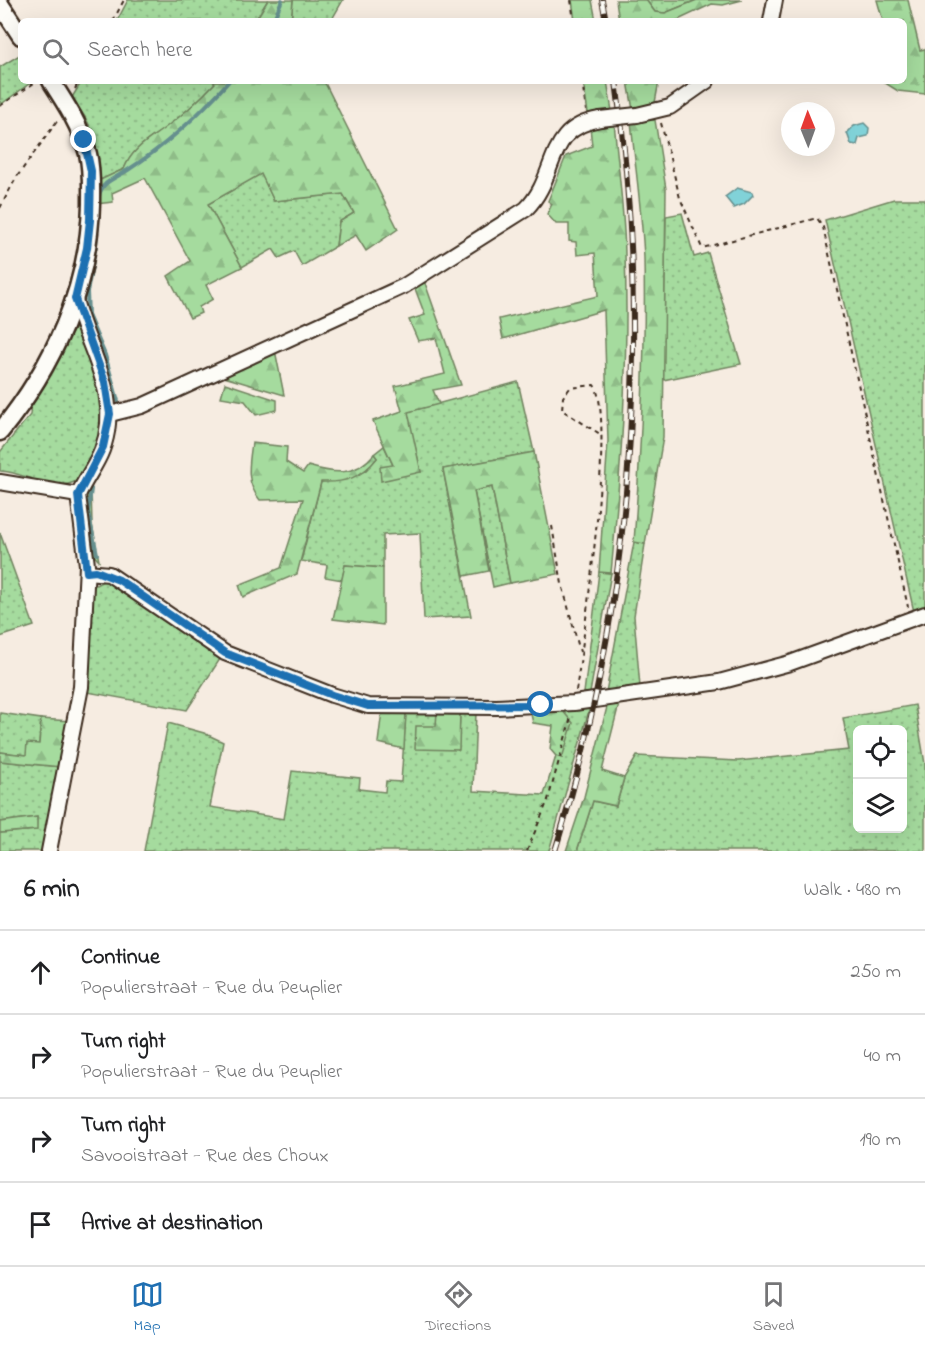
<!DOCTYPE html>
<html lang="en">
<head>
<meta charset="utf-8">
<style>
  :root { --surface:#fff; --page:#f6f6f6; --text:#202124; --muted:#757577; --line:#e0e0e0; --accent:#1f6fb2 }
  body { margin:0; font-family:"Indie Flower",sans-serif; background:var(--page); color:var(--text) }
  .controls { position:absolute; right:18px; bottom:18px; display:grid; overflow:hidden; border-radius:9px; box-shadow:0 6px 24px #0002 }
  .controls button { width:54px; height:54px; display:grid; place-items:center; padding:0; border:0; border-bottom:2px solid var(--line); background:var(--surface); color:var(--text); font:30px sans-serif }
  .compass { position:absolute; left:781px; top:102px; width:54px; height:54px; border-radius:50%; background:var(--surface); box-shadow:0 6px 24px #0002; rotate:359deg }
  .stop { position:absolute; width:18px; height:18px; margin:-14px; border:4px solid #1f6fb2; border-radius:50%; background:#fff }
  .stop.end { background:#1f6fb2; border-color:#fff; box-shadow:0 2px 6px #0008 }
  .list { margin:0; padding:0; list-style:none }
  h2 { display:flex; justify-content:space-between; align-items:center; height:78px; margin:0; padding:0 24px; font-size:26px }
  h2 small { font-size:20px; font-weight:400; color:var(--muted) }
  .list li { display:grid; grid-template-columns:39px 1fr auto; gap:18px; align-items:center; box-sizing:border-box; height:84px; padding:0 24px; border-top:2px solid var(--line) }
  .list b { display:block; font-size:22px; white-space:nowrap }
  .list p { margin:0; font-size:20px; white-space:nowrap; color:var(--muted) }
  .list em { font-size:20px; font-style:normal; color:var(--muted) }
  .icon { flex:none; width:33px; height:33px; fill:none; stroke:currentColor; stroke-width:2; stroke-linecap:round; stroke-linejoin:round }
  .map { position:relative; flex:none; width:925px; height:851px; overflow:hidden }
  .search { position:absolute; background:var(--surface); box-shadow:0 6px 24px #0002; left:18px; right:18px; top:18px; height:66px; display:flex; align-items:center; gap:15px; box-sizing:border-box; padding:0 21px; border-radius:9px; color:var(--muted); font-size:22px }
  .sheet { height:414px; background:var(--surface) }
  nav { display:flex; justify-content:space-around; align-items:center; box-sizing:border-box; height:84px; border-top:2px solid var(--line); background:var(--surface); font-size:16px; color:var(--muted) }
  nav a { display:grid; justify-items:center; gap:3px }
  nav .on { color:var(--accent) }
  .map>svg:first-child { display:block }
</style>
</head>
<body>
<div class="map">
<svg width="925" height="851" viewBox="0 0 925 851">
  <defs>
    <pattern id="grass-dots" width="8" height="8" patternUnits="userSpaceOnUse" patternTransform="scale(1.5)"><rect width="8" height="8" fill="#a5db9e"/><path d="M2 2h.1M6 6h.1" fill="none" stroke="#8fbc88" stroke-width="1.8" stroke-linecap="round"/></pattern>
    <pattern id="forest-firs" width="22" height="20" patternUnits="userSpaceOnUse" patternTransform="scale(1.5)"><rect width="22" height="20" fill="#a5db9e"/><path d="M5 1l3.5 6h-7zM16 11l3.5 6h-7z" fill="#8fbc88"/></pattern>
  </defs>
  <rect width="100%" height="100%" fill="#f6ece1"/>
  <filter id="ink" filterUnits="userSpaceOnUse"><feTurbulence type="fractalNoise" baseFrequency=".0167" numOctaves="2"/><feDisplacementMap in="SourceGraphic" scale="12" xChannelSelector="R" yChannelSelector="G"/><feConvolveMatrix kernelMatrix="1 2 1 2 8 2 1 2 1" color-interpolation-filters="sRGB"/></filter>
  <g filter="url(#ink)">
    <!-- grass -->
    <g fill="url(#grass-dots)" stroke="#70825e" stroke-width="1.5" fill-rule="evenodd">
      <polygon points="128,0 268,0 255,21 117,21"/>
      <polygon points="293,0 343,0 331,21 291,21"/>
      <polygon points="646,0 697,0 665,13 655,12"/>
      <polygon points="21,54 21,81 33,81 0,105 0,67"/>
      <path d="M 82,81 L 213,81 L 215,83 C 200,99 184,114 167,127 C 149,140 133,147 124,169 L 96,182 C 100,149 95,124 71,99 Z"/>
      <polygon points="261,173 274,201 343,194 354,213 339,222 336,246 302,266 294,251 279,258 273,249 242,267 208,204"/>
      <polygon points="894,199 925,199 925,608 914,612 825,220"/>
      <polygon points="682,213 694,257 708,253 741,364 663,380 666,216"/>
      <path d="M 80,328 C 98,375 114,414 90,463 C 84,476 79,483 63,485 C 43,488 21,471 0,471 L 0,452 L 30,415 L 31,407 L 74,329 Z"/>
      <polygon points="518,382 534,452 443,469 471,616 424,619 420,533 383,535 383,568 345,565 342,580 325,577 327,565 301,561 321,482 365,471 377,458 374,454 384,446 393,465 421,472 407,412"/>
      <polygon points="492,487 510,583 493,587 474,491"/>
      <path d="M 89,488 L 91,489 L 92,524 L 99,561 C 86,550 81,503 89,488 Z"/>
      <polygon points="0,533 34,626 0,637"/>
      <polygon points="634,542 645,544 634,616 640,687 606,692"/>
      <polygon points="599,572 611,573 590,693 584,693"/>
      <polygon points="105,580 111,581 222,656 187,710 87,692 92,587"/>
      <path d="M 915,705 L 925,764 L 925,851 L 577,851 L 593,801 L 616,806 L 624,778 L 637,756 L 738,761 L 849,750 L 843,718 ZM 858,730 L 902,730 L 902,828 L 858,828 Z"/>
      <polygon points="590,707 549,851 144,851 168,723 204,733 223,742 210,807 284,819 292,771 360,778 359,789 385,792 386,781 401,782 406,712 437,712 437,726 458,750 460,712 476,712 473,791 544,795 556,756 562,758 561,709"/>
      <polygon points="0,713 41,719 39,744 26,755 0,752"/>
      <polygon points="0,761 61,767 44,851 0,851 0,833 36,830 37,817 0,822"/>
    </g>
    <!-- forest -->
    <g fill="url(#forest-firs)" stroke="#70825e" stroke-width="1.5">
      <polygon points="268,0 293,0 291,21 255,21"/>
      <polygon points="572,0 592,0 596,21 575,21"/>
      <polygon points="616,0 646,0 655,12 665,13 697,0 742,0 723,5 712,4 676,21 619,21"/>
      <polygon points="877,0 908,0 920,50 925,49 925,94 898,91 882,81 904,81 904,21 883,21"/>
      <path d="M 213,81 L 324,81 L 398,229 L 366,251 L 356,235 L 336,246 L 339,222 L 354,213 L 343,194 L 274,201 L 261,174 L 208,204 L 242,267 L 206,285 L 213,299 L 199,307 L 201,313 L 190,318 L 168,276 L 190,261 L 145,178 L 112,193 L 113,202 L 96,204 L 96,182 L 124,169 C 133,147 149,140 166,127 C 184,114 200,99 215,83 Z"/>
      <polygon points="583,81 607,81 612,111 588,113"/>
      <polygon points="628,81 659,81 654,108 633,110"/>
      <path d="M 655,120 L 666,189 L 663,437 L 645,544 L 634,542 C 641,447 646,353 644,258 C 642,212 635,166 631,121 Z"/>
      <path d="M 614,122 C 618,165 624,210 625,254 C 629,361 621,467 611,573 L 599,572 L 608,441 L 604,310 L 503,339 L 499,319 L 598,296 L 595,253 L 577,255 L 576,242 L 569,241 L 569,224 L 556,224 L 547,214 L 552,204 L 548,201 L 566,156 L 592,146 L 590,127 Z"/>
      <polygon points="425,283 461,385 433,390 439,404 408,412 421,472 381,481 380,467 393,465 373,421 402,411 395,386 445,374 436,338 418,341 409,320 425,315 414,286"/>
      <polygon points="275,350 284,395 224,377"/>
      <polygon points="225,383 277,400 277,410 256,415 245,401 221,397"/>
      <path d="M 252,443 L 287,447 L 286,462 L 303,473 L 308,466 C 335,474 355,477 374,454 L 377,458 C 362,478 344,483 321,482 L 297,574 L 243,597 L 239,585 L 281,568 L 303,499 L 260,500 C 245,482 249,465 252,443 Z"/>
      <polygon points="534,452 558,574 510,583 492,487 474,491 489,571 464,576 443,469"/>
      <polygon points="345,565 383,568 383,625 333,619"/>
      <polygon points="620,700 602,771 624,778 616,806 593,801 577,851 566,851 584,797 608,703"/>
      <polygon points="561,709 573,723 562,758 556,756 550,749 553,726 533,723 530,710"/>
      <polygon points="382,711 406,712 404,749 378,743"/>
      <polygon points="437,712 460,712 459,750 415,749 416,726 436,726"/>
      <polygon points="41,719 70,721 61,767 0,761 0,752 26,755 27,743 39,744"/>
      <polygon points="37,817 37,830 0,833 0,822"/>
    </g>
    <!-- water -->
    <g fill="#81d2d8" stroke="#658f8e" stroke-width="1.5">
      <polygon points="864,123 869,128 868,136 859,138 857,145 851,144 847,133 854,126"/>
      <polygon points="737,188 752,192 753,195 744,204 734,208 725,197"/>
    </g>
    <g fill="none" stroke-linecap="round" stroke-linejoin="round">
      <!-- stream -->
      <g stroke="#658f8e" stroke-width="4">
        <polyline points="273,21 282,0"/>
        <path d="M 99,196 C 102,181 116,178 128,170 C 165,146 200,114 229,81"/>
        <polyline points="99,207 96,245 87,292 88,315 105,355 118,401"/>
        <polyline points="91,489 88,512 97,554"/>
      </g>
      <!-- minor casing -->
      <g stroke="#3b2a1e" stroke-width="18">
        <g id="minor">
          <polyline points="771,21 775,0"/>
          <polyline points="637,115 670,107 707,81"/>
          <path d="M 75,299 C 87,350 123,395 102,450 C 96,466 85,479 78,495"/>
          <path d="M 110,414 L 142,406 L 404,286 L 526,209 C 559,176 544,128 600,119"/>
          <polyline points="0,482 78,495"/>
          <polyline points="87,572 109,574 225,653 332,695 368,706 497,707 574,703 719,682 790,663 925,614"/>
          <polyline points="49,851 81,687 87,565 78,495"/>
        </g>
      </g>
      <!-- major casing -->
      <g stroke="#3b2a1e" stroke-width="21">
        <g id="major">
          <polyline points="0,4 21,36"/>
          <path d="M 0,432 C 53,367 89,288 91,204 C 91,187 92,170 88,154 C 81,127 66,104 51,81"/>
        </g>
      </g>
      <!-- path -->
      <g stroke="#3b2a1e" stroke-width="2" stroke-dasharray="4.5 4.5" stroke-linecap="butt">
        <polyline points="571,0 574,21"/>
        <polyline points="113,21 124,0"/>
        <polyline points="582,81 586,111"/>
        <polyline points="75,89 79,81"/>
        <polyline points="0,106 37,81"/>
        <polyline points="661,123 680,198 702,248 817,218 823,227 908,607"/>
        <polyline points="0,208 16,178 58,120"/>
        <polyline points="552,526 562,584 580,652"/>
        <path d="M 576,691 C 583,643 616,416 594,385 L 570,388 L 563,397 L 562,410 L 600,434"/>
        <polyline points="527,851 548,800 571,717"/>
      </g>
      <!-- minor -->
      <use href="#minor" stroke="#fdfcf7" stroke-width="14"/>
      <!-- major -->
      <use href="#major" stroke="#fdfcf7" stroke-width="16"/>
      <!-- rail casing -->
      <g stroke="#3b2a1e" stroke-width="6">
        <g id="rail">
          <polyline points="602,0 606,21"/>
          <path d="M 555,851 C 633,602 651,339 616,81"/>
        </g>
      </g>
      <!-- rail -->
      <use href="#rail" stroke="#fdfcf7" stroke-width="4" stroke-dasharray="11" stroke-linecap="butt"/>
      <!-- minor-bridge casing -->
      <g stroke="#3b2a1e" stroke-width="18" stroke-linecap="butt">
        <polyline id="minor-bridge" points="600,119 637,115"/>
      </g>
      <!-- minor-bridge -->
      <use href="#minor-bridge" stroke="#fdfcf7" stroke-width="14"/>
    </g>
  </g>
  <g fill="none" stroke-linecap="round" stroke-linejoin="round" filter="url(#ink)">
    <!-- route -->
    <polyline stroke="#1f6fb2" stroke-width="8" points="84,140 91,171 90,220 87,248 75,299 105,382 110,414 103,447 78,495 87,572 96,571 119,580 225,653 332,695 368,706 541,705"/>
  </g>
</svg>
<div class="controls">
<button><svg class="icon" aria-label="locate" viewBox="0 0 24 24"><circle cx="12" cy="12" r="6"/><path d="M12 2v4M12 18v4M2 12h4M18 12h4"/></svg></button>
<button><svg class="icon" aria-label="layers" viewBox="0 0 24 24"><path d="M12 4l9 5-9 5-9-5zM3 14l9 5 9-5"/></svg></button>
</div>
<svg class="compass" viewBox="-18 -18 36 36"><path d="M0-13l5 13h-10z" fill="#e53935"/><path d="M0 13l5-13h-10z" fill="#757577"/></svg>
<div class="stop" style="left:541px;top:705px"></div>
<div class="stop end" style="left:84px;top:140px"></div>
<div class="search"><svg class="icon" aria-label="search" viewBox="0 0 24 24"><circle cx="10" cy="10" r="6"/><path d="M15 15l6 6"/></svg>Search here</div>
</div>
<section class="sheet">
<h2>6 min<small>Walk · 480 m</small></h2>
<ul class="list">
<li><svg class="icon" aria-label="ahead" viewBox="0 0 24 24"><path d="M12 20V5M6 11l6-6 6 6"/></svg><div><b>Continue</b><p>Populierstraat - Rue du Peuplier</p></div><em>250 m</em></li>
<li><svg class="icon" aria-label="right" viewBox="0 0 24 24"><path d="M7 20v-9h11M14 6l5 5-5 5"/></svg><div><b>Turn right</b><p>Populierstraat - Rue du Peuplier</p></div><em>40 m</em></li>
<li><svg class="icon" aria-label="right" viewBox="0 0 24 24"><path d="M7 20v-9h11M14 6l5 5-5 5"/></svg><div><b>Turn right</b><p>Savooistraat - Rue des Choux</p></div><em>190 m</em></li>
<li><svg class="icon" aria-label="arrive" viewBox="0 0 24 24"><path d="M6 21V4h12l-3 4 3 4H6"/></svg><div><b>Arrive at destination</b></div></li>
</ul>
</section>
<nav>
<a class="on"><svg class="icon" aria-label="map" viewBox="0 0 24 24"><path d="M3 6l6-2 6 2 6-2v14l-6 2-6-2-6 2zM9 4v14M15 6v14"/></svg>Map</a>
<a><svg class="icon" aria-label="directions" viewBox="0 0 24 24"><path d="M12 3l9 9-9 9-9-9zM9 14v-3h6M13 9l2 2-2 2"/></svg>Directions</a>
<a><svg class="icon" aria-label="saved" viewBox="0 0 24 24"><path d="M7 4h10v16l-5-4-5 4z"/></svg>Saved</a>
</nav>
</body>
</html>
